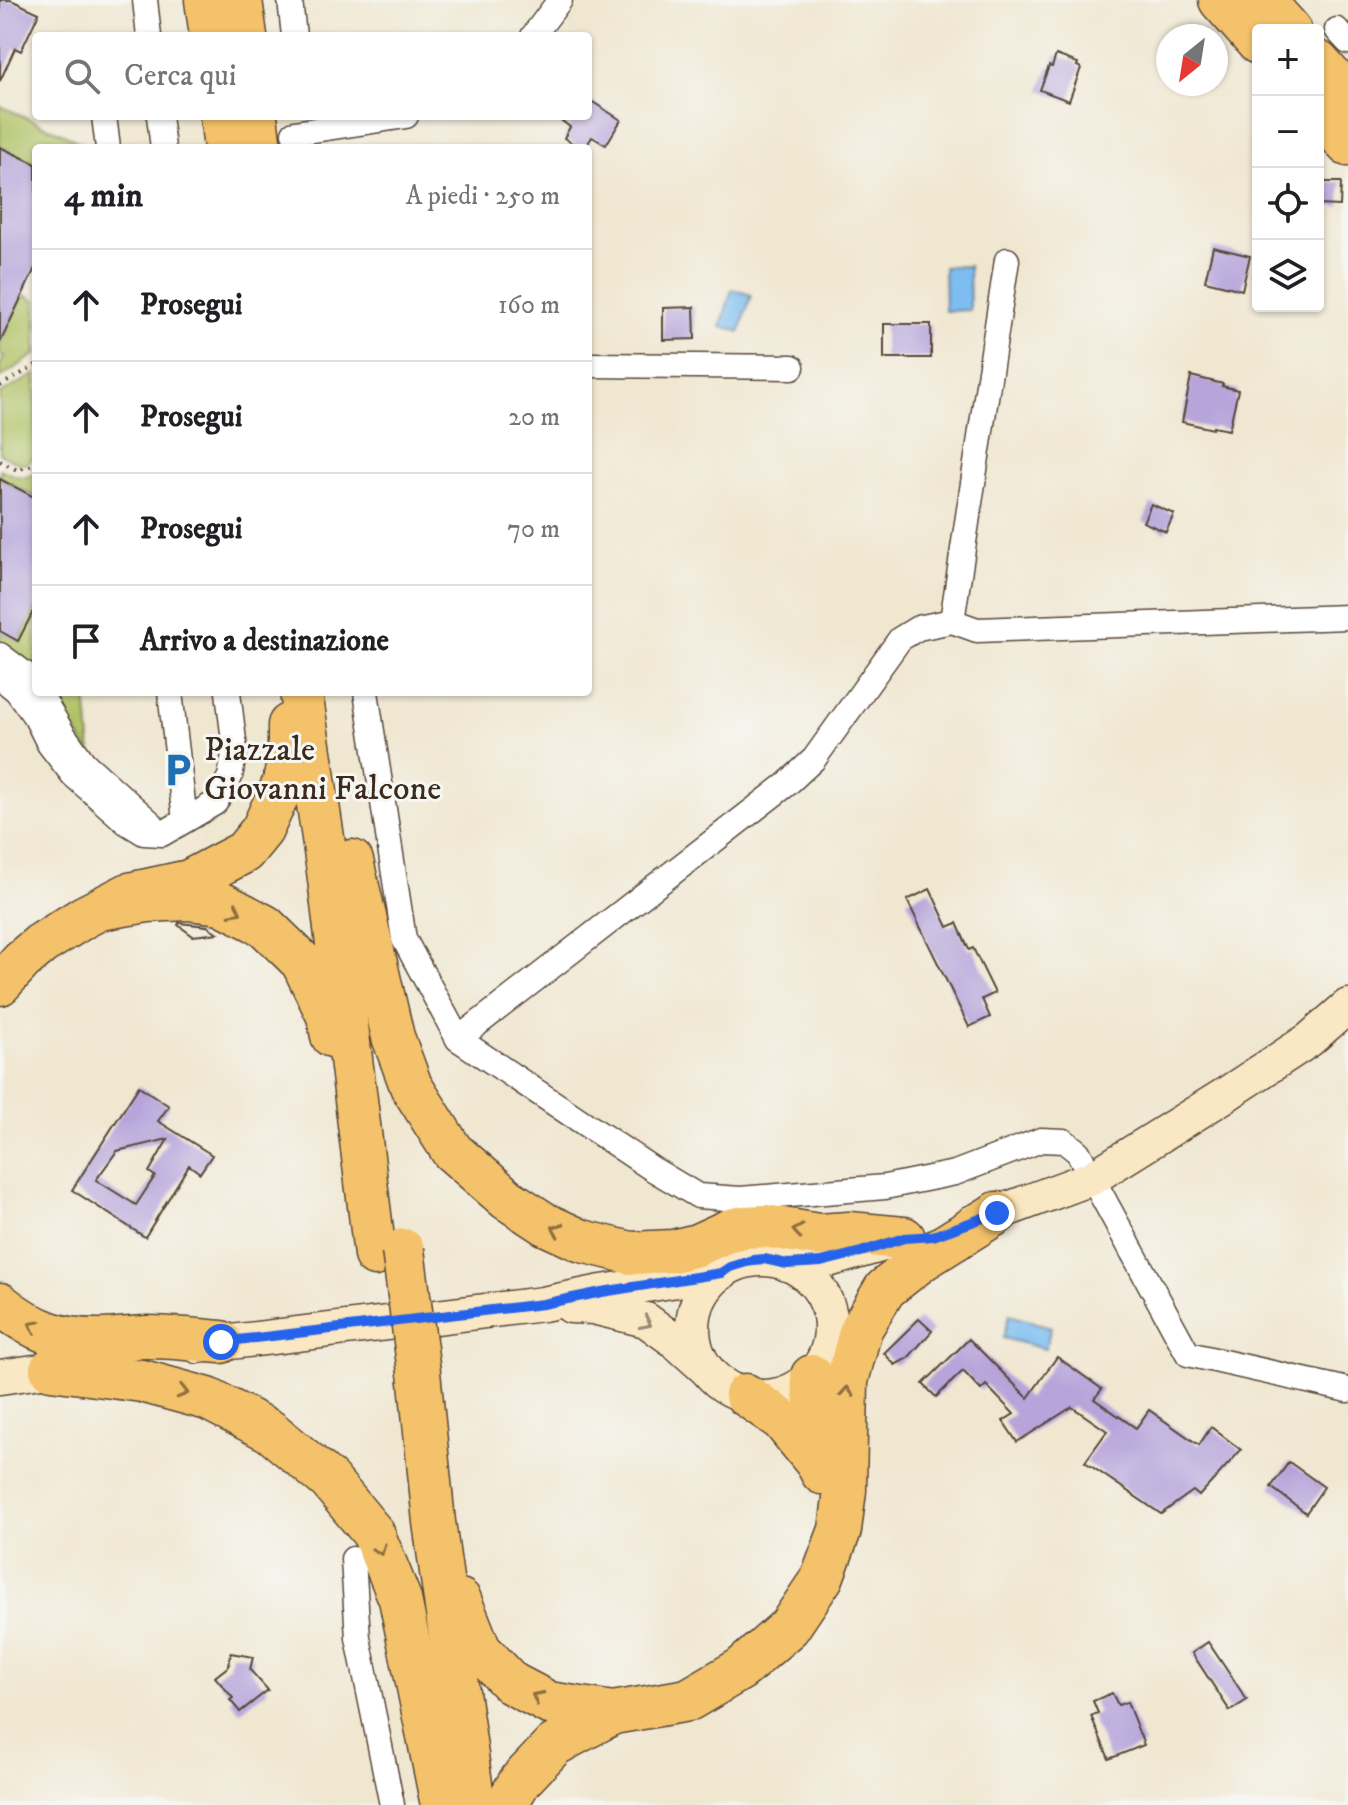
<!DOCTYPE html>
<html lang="it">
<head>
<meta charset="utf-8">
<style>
  :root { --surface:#fff; --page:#f2f2f2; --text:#202124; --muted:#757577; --line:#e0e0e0 }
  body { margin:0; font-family:"IM FELL DW Pica",serif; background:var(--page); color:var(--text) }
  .controls { position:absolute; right:24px; top:24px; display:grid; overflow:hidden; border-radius:8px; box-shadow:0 2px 6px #0004 }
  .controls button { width:72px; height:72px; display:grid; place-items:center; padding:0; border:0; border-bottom:2px solid var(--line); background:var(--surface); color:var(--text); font:40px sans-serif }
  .compass { position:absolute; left:1156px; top:24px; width:72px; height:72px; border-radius:50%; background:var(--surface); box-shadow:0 2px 6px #0004; rotate:210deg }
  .stop { position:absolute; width:24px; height:24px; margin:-18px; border:6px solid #2563eb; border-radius:50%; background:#fff }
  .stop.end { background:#2563eb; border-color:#fff; box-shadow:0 2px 8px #0008 }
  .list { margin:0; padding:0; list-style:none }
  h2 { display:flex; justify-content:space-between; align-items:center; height:104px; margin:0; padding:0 32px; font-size:34px }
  h2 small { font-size:26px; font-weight:400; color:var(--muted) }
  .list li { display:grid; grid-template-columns:52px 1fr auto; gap:24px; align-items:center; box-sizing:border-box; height:112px; padding:0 32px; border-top:2px solid var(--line) }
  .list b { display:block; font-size:30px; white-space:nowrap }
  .list em { font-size:26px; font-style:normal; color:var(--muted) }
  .icon { flex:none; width:44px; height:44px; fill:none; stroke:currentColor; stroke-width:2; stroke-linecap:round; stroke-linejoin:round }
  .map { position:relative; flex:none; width:1348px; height:1805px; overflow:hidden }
  .search { position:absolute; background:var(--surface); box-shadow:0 2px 6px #0004; left:32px; top:32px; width:560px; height:88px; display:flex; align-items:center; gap:20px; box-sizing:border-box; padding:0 28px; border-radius:8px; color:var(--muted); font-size:30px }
  .panel { position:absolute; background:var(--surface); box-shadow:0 2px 6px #0004; left:32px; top:144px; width:560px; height:552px; border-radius:8px }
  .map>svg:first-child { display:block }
</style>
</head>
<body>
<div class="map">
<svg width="1348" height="1805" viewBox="0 0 1348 1805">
  <rect width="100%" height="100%" fill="#f6f6f2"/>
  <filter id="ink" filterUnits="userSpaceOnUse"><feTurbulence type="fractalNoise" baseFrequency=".0125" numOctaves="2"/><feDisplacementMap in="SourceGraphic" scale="16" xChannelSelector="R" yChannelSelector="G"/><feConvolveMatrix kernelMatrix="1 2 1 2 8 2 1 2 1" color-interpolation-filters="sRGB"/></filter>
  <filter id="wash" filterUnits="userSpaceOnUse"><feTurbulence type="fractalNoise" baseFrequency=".006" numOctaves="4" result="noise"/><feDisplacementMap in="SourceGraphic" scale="32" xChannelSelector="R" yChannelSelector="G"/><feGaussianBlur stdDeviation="1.8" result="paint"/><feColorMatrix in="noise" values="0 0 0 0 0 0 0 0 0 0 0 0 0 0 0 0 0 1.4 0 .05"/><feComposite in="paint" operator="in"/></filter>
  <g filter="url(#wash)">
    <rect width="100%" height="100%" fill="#f0e7d1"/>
    <!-- green -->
    <g fill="#b0c266" stroke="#767642" stroke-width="2">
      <polygon points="0,106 66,135 89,148 36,148 36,164 0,147"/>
      <polygon points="23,294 36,301 36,354 0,378 0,365 4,357 0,355 0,343"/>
      <polygon points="36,374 36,456 25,464 16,462 0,454 0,394"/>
      <path d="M 0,469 C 13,475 22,481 36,473 L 36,497 L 0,479 Z"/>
      <polygon points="36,606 36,673 0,647 0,631 19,640"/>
      <polygon points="49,692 86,692 91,754"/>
    </g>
    <!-- water -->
    <g fill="#7dbdf1" stroke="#5c7488" stroke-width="2">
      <polygon points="969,266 970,310 945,311 944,267"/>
      <polygon points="732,289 751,295 740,332 721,326"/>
      <polygon points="1009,1315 1051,1327 1045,1349 1003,1338"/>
    </g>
    <g id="blocks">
      <!-- building -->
      <g fill="#b6a4da" fill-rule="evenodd">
        <polygon points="0,0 11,0 39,13 21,51 15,48 0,81"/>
        <polygon points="1056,55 1078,63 1077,66 1081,68 1069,101 1040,90 1049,66 1052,67"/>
        <polygon points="588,99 621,120 606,145 592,137 585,148 580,148 564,138 570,127 555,116 588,116"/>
        <polygon points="0,147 36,164 36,266 0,343"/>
        <polygon points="1318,182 1341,182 1340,206 1318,205"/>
        <polygon points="1213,247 1250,256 1242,290 1205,281"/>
        <polygon points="694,307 695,339 663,340 663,308"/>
        <rect x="884" y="324" width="47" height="34"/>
        <polygon points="1191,376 1223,384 1222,386 1238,390 1229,430 1213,427 1213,429 1182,422"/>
        <polygon points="0,479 36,498 36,606 18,641 0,631"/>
        <polygon points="1151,504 1174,514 1166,532 1143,522"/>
        <polygon points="930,889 948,927 957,923 969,950 973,948 995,993 982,999 990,1017 969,1027 907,900"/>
        <polygon points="179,923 207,926 218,933 193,936 178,925"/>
        <path d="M 139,1086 L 169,1106 L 158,1121 L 212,1155 L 200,1173 L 189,1165 L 145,1237 L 72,1190 ZM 168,1139 L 149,1172 L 155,1176 L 136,1205 L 96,1180 L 117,1151 Z"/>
        <polygon points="919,1319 932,1331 908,1358 895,1365 884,1353"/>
        <polygon points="969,1339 1028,1398 1057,1357 1102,1389 1094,1399 1136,1428 1149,1410 1199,1445 1211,1427 1241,1450 1199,1496 1193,1491 1161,1514 1085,1462 1107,1431 1072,1407 1017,1442 1003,1421 1014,1414 986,1385 981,1390 963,1371 936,1397 923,1384"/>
        <polygon points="1289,1462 1324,1487 1306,1513 1271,1487"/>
        <polygon points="1208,1642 1247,1700 1230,1711 1192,1653"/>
        <polygon points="231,1653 253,1657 250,1670 268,1690 240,1712 230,1700 233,1698 215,1677 229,1666"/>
        <polygon points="1112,1693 1118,1705 1127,1702 1144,1745 1109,1759 1091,1716 1098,1713 1093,1701"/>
      </g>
    </g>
  </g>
  <g filter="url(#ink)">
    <use href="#blocks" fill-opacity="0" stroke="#564639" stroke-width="2"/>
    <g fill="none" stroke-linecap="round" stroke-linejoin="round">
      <!-- minor casing -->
      <g stroke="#564639" stroke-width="27">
        <g id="minor">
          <polyline points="145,0 149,36"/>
          <polyline points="290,0 294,36"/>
          <polyline points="1337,30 1348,42"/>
          <polyline points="533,36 560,0"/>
          <polyline points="104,116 108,148"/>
          <polyline points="159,116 163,148"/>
          <polyline points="294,133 406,116"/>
          <polyline points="588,365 792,367"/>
          <polyline points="952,621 1007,260"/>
          <polyline points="0,655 28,676 36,688"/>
          <polyline points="0,677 17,691 36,718 49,744 73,775 126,822 144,833 162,834 215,803 230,777 235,749 228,692"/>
          <polyline points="39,692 63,734 84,763 152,824"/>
          <polyline points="170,692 185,820"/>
          <polyline points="366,692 404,939 458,1039 651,1168 698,1196 740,1199 885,1187 955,1173 1041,1140 1064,1141 1078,1152 1188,1354 1348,1390"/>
          <polyline points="458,1039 787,784 814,759 900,639 918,628 952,621 977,630 1348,617"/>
          <polyline points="353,1559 358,1638 392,1805"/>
        </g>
      </g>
      <!-- secondary casing -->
      <g stroke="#564639" stroke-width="37">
        <g id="secondary">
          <polyline points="973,1222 1092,1178 1225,1095 1309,1040 1348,1006"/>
          <circle cx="762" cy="1328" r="69"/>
          <polyline points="787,1264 821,1262 895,1241"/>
          <polyline points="571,1306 593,1307 646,1320 675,1341 704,1367"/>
          <polyline points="198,1346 543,1304 602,1292 721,1273"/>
          <polyline points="0,1377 75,1366"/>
        </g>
      </g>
      <!-- trunk casing -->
      <g stroke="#564639" stroke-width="45">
        <g id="trunk">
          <polyline points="206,0 211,36"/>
          <polyline points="241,0 246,36"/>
          <polyline points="1220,0 1258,43"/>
          <polyline points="1263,0 1290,30"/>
          <polyline points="1318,62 1348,95"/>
          <polyline points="1318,111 1348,145"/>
          <polyline points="221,116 225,148"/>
          <polyline points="256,116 260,148"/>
          <polyline points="301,692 328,871 375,1255"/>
          <polyline points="352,861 393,1037 411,1086 452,1151 507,1199 545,1224 582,1241 631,1253 673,1251 697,1245 730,1230 744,1227 765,1226 818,1235 849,1233 904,1238"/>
          <polyline points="105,908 148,901 187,899 221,903 265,926 302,962 328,1016 332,1036"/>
          <polyline points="0,984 22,960 41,944 84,917 129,894 189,881 244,852 262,830 284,782 289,758 289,725"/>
          <path d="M 0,1304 C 34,1331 60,1341 103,1340 C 118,1340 132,1337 147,1337 C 172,1337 197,1340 221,1342"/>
          <polyline points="51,1369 142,1381 208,1399 270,1431 329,1480 373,1533 400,1599 442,1805"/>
          <polyline points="419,1372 434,1522 474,1805"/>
          <polyline points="812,1376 817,1418 829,1470"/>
          <polyline points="746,1395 782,1420 816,1462 822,1473"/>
          <polyline points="460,1600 480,1650 511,1683 549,1703 613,1713"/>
          <polyline points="506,1805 520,1781 554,1745 613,1713 688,1700 741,1669 789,1627 822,1578 840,1530 845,1490 847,1381 861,1329 885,1289 922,1260 997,1213"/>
        </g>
      </g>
      <!-- path -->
      <g stroke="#564639" stroke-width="4" stroke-dasharray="2 6" stroke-linecap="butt">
        <polyline points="0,386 36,365"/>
        <polyline points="0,461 17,470 36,464"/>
      </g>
      <!-- minor -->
      <use href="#minor" stroke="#fff" stroke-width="24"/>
      <!-- secondary -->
      <use href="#secondary" stroke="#fae7c3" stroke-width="34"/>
      <!-- trunk -->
      <use href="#trunk" stroke="#f3c26a" stroke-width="42"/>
      <!-- trunk-bridge casing -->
      <g stroke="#564639" stroke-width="45" stroke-linecap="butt">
        <polyline id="trunk-bridge" points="403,1250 419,1372"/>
      </g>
      <!-- trunk-bridge -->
      <use href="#trunk-bridge" stroke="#f3c26a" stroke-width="42"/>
    </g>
    <!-- one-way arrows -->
    <defs><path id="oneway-chevron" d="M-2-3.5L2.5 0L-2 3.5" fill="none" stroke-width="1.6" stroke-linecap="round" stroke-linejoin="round" transform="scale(2)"/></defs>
    <g stroke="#8e6e40">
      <use href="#oneway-chevron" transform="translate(236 911) rotate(27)"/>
      <use href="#oneway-chevron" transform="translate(557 1229) rotate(-156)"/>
      <use href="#oneway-chevron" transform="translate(798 1231) rotate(-171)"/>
      <use href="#oneway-chevron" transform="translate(34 1326) rotate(-154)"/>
      <use href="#oneway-chevron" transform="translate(183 1392) rotate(15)"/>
      <use href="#oneway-chevron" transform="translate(847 1392) rotate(-87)"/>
      <use href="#oneway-chevron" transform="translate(380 1550) rotate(68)"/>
      <use href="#oneway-chevron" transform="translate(537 1697) rotate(-152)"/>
    </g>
    <use stroke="#9a8870" href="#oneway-chevron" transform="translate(646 1323) rotate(26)"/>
  </g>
  <g fill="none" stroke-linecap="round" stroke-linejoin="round" filter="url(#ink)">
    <!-- route -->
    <polyline stroke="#2563eb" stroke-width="10" points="221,1342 543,1304 602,1292 721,1273 730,1267 753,1260 764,1259 787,1264 821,1262 861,1252 904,1238 933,1236 997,1213"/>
  </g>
  <!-- icons -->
  <defs>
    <g id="parking-bare" transform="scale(2.76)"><path d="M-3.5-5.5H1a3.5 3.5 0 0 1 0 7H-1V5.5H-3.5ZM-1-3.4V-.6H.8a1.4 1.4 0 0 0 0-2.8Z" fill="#1f6fb2" stroke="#f6f6f2" stroke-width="2.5" paint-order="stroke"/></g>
  </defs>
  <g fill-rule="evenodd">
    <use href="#parking-bare" x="178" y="770"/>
  </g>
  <g text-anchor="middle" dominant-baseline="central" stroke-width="6" stroke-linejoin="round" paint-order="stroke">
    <!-- poi labels -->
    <g font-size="34" fill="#3b2a1e" stroke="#f6f6f2" text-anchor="start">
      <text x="204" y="750">Piazzale<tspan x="204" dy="39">Giovanni Falcone</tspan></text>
    </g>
  </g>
</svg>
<div class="controls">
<button>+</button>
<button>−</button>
<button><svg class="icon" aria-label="locate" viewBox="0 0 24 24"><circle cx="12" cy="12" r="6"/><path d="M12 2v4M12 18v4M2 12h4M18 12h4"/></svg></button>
<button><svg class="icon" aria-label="layers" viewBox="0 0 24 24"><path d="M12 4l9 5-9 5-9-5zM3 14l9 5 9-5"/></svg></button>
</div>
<svg class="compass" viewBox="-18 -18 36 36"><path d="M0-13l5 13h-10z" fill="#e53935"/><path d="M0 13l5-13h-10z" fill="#757577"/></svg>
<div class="stop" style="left:221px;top:1342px"></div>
<div class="stop end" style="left:997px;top:1213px"></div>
<div class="search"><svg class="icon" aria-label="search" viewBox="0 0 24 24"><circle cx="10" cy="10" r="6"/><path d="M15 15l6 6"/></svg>Cerca qui</div>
<section class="panel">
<h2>4 min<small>A piedi · 250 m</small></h2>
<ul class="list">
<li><svg class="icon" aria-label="ahead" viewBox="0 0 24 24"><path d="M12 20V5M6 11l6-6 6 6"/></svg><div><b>Prosegui</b></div><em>160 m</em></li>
<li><svg class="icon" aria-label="ahead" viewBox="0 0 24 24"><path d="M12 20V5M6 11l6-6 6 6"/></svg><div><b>Prosegui</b></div><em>20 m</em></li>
<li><svg class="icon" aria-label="ahead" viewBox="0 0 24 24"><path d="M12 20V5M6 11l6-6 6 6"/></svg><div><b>Prosegui</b></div><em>70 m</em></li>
<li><svg class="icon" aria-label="arrive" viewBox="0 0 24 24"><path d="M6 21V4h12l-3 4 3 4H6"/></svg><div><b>Arrivo a destinazione</b></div></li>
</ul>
</section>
</div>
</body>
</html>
